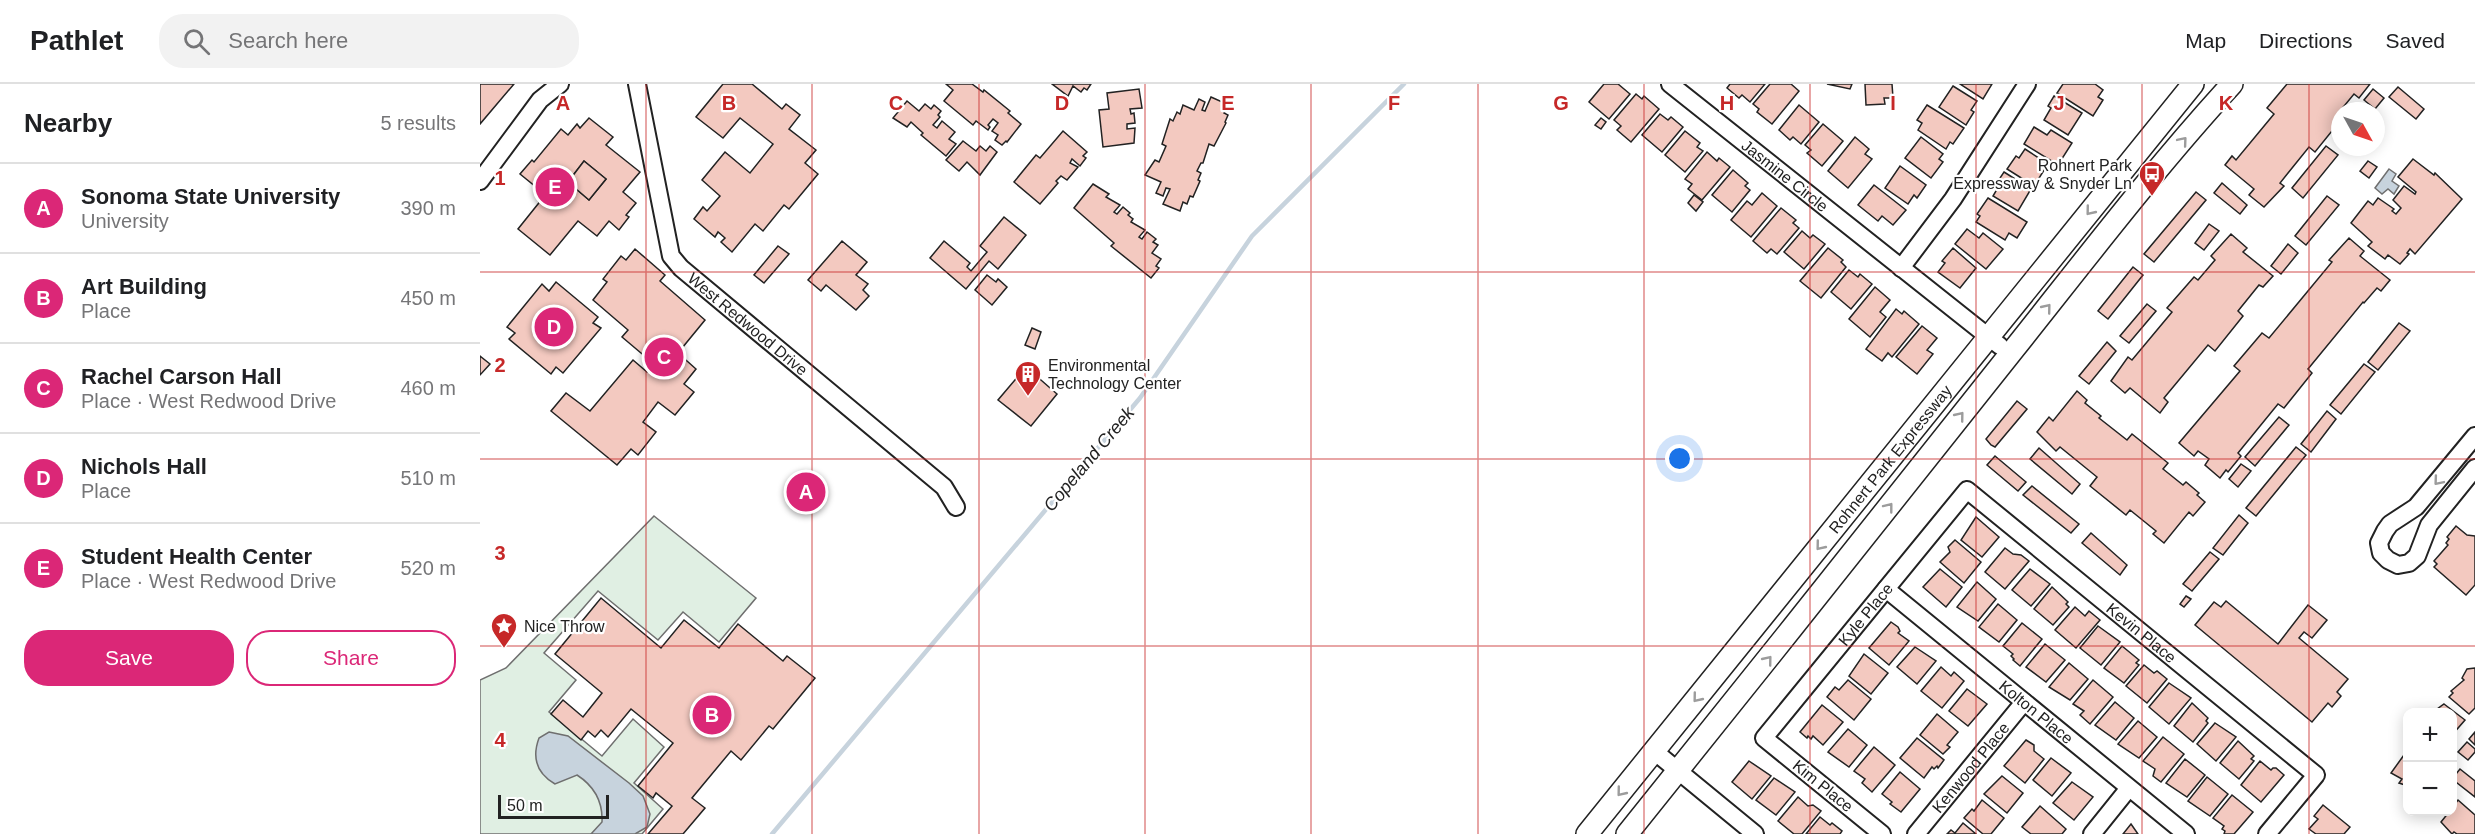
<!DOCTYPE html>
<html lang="en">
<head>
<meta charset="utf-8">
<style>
  :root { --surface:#fff; --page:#f2f2f2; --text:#202124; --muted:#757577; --line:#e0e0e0; --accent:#db2777 }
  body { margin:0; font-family:Helvetica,sans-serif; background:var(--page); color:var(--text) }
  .controls { position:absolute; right:18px; bottom:18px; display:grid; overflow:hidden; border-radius:12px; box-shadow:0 3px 15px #0003 }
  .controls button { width:54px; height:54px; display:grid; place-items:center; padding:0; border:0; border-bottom:2px solid var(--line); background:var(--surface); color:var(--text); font:30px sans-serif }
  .compass { position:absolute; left:1851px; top:18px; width:54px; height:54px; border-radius:50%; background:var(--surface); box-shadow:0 3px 15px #0003; rotate:130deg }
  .scale { position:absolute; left:18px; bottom:15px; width:111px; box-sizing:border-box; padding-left:6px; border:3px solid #222; border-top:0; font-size:16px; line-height:21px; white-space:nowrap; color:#222; -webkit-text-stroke:4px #fff; paint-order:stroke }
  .you { position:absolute; left:1200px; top:375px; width:21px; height:21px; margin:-15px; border:4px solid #fff; border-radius:50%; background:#1a73e8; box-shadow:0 0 0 9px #1a73e833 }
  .badge { display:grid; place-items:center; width:39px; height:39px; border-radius:50%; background:var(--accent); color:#fff; font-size:20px; font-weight:700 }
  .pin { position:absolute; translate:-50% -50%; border:3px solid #fff; box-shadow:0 2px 6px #0006 }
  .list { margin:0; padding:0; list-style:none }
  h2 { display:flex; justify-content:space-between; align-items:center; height:78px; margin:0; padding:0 24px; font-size:26px }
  h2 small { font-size:20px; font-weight:400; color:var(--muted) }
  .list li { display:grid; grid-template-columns:39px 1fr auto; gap:18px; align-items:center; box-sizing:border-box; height:90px; padding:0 24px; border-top:2px solid var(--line) }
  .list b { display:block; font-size:22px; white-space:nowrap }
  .list p { margin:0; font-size:20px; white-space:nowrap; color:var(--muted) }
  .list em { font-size:20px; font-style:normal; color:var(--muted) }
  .actions { display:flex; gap:12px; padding:18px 24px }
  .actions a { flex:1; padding:14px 0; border:2px solid var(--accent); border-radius:24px; text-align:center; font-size:21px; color:var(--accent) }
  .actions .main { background:var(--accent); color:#fff }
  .icon { flex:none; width:33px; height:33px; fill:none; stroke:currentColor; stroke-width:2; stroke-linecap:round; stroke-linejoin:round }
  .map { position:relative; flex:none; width:1995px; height:750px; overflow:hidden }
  header { display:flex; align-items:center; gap:36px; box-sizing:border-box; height:84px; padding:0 30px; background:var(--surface); border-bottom:2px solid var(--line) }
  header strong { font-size:28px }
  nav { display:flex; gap:33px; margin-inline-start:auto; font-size:21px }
  .search { width:420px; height:54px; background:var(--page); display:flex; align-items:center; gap:15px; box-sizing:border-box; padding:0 21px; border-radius:24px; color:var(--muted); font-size:22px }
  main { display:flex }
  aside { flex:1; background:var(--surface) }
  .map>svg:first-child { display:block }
</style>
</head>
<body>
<header>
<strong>Pathlet</strong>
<div class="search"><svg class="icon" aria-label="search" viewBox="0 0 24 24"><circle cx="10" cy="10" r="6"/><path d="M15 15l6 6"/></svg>Search here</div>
<nav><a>Map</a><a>Directions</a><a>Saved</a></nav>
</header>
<main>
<aside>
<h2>Nearby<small>5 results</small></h2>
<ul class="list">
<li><span class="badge">A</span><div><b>Sonoma State University</b><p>University</p></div><em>390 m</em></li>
<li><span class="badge">B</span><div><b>Art Building</b><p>Place</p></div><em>450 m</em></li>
<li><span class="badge">C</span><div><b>Rachel Carson Hall</b><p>Place · West Redwood Drive</p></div><em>460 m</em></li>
<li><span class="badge">D</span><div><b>Nichols Hall</b><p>Place</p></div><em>510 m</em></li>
<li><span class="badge">E</span><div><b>Student Health Center</b><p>Place · West Redwood Drive</p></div><em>520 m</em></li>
</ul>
<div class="actions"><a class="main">Save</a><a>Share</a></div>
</aside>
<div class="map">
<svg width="1995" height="750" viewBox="0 0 1995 750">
  <rect width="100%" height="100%" fill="#fff"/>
  <!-- green -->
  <polygon fill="#e0efe3" stroke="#6f6f6f" stroke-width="1.5" points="174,432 276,514 239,558 203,528 178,556 118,507 64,569 96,596 69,628 122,672 153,635 184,663 154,699 183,725 162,750 0,750 0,596 26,584"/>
  <!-- water -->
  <g fill="#c7d3dd" stroke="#6f6f6f" stroke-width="1.5">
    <polygon points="1909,85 1916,90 1912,97 1919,102 1914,110 1908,105 1902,110 1895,104"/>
    <path d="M 69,648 L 88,652 L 149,699 L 163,712 L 170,730 L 167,743 L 155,750 L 111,750 L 122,738 C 123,717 114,702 97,691 L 75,700 C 56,689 52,673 59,654 Z"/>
  </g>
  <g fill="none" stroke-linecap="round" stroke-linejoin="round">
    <!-- stream -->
    <polyline stroke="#c7d3dd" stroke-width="4.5" points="292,750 660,314 772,152 924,0"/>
  </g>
  <!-- building -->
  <g fill="#f3c9c0" stroke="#222" stroke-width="1.5" fill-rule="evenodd">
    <polygon points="0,0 34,0 0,40"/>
    <polygon points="243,0 272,0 302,25 306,20 320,31 309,45 336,66 325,79 338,90 309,125 304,121 283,147 275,140 252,168 241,158 245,154 238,148 235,153 214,135 223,123 227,127 240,112 222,96 245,68 270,89 293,60 260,34 243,54 216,33"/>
    <polygon points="466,0 492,0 503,8 504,6 530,27 528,29 541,40 527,58 526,57 522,61 515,56 518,51 512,47 518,39 513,35 508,41 510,43 508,46 496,37 493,41 464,17 473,6"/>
    <polygon points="572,0 611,0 607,6 604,4 601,8 593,2 588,12"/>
    <polygon points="1124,0 1138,0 1150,10 1129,35 1109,18"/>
    <polygon points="1250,0 1285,0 1270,18 1262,11 1259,14 1247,4"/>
    <polygon points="1290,0 1311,0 1319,7 1292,40 1277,28 1279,25 1273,20"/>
    <polygon points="1347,0 1372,0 1370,5"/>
    <polygon points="1385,0 1412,0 1413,14 1404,14 1405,20 1386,21"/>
    <polygon points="1480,0 1512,0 1503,15"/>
    <polygon points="1583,0 1615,0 1623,6 1618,13 1623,16 1613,32 1577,9"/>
    <polygon points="1807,0 1890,0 1879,14 1874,10 1860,27 1860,37 1835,68 1829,63 1800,99 1804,102 1784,123 1769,111 1774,105 1745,81 1752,72 1756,76 1794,30 1787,24"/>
    <polygon points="1473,2 1497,17 1491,26 1494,28 1486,41 1459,23"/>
    <polygon points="1918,3 1944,25 1936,35 1909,13"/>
    <polygon points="659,5 662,24 650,25 651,30 654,29 655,39 647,40 647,45 655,44 654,59 623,63 619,26 629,25 627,9"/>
    <polygon points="1893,5 1904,14 1895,25 1884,16"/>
    <polygon points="1156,10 1162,15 1164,12 1179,25 1151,58 1137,46 1141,42 1134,36"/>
    <polygon points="1574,12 1602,29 1588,51 1564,36 1571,24 1568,22"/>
    <polygon points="731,13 749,21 744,29 748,31 745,38 746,39 734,62 729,60 723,79 721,79 717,87 721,89 718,96 720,97 713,113 710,112 707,120 703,118 700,127 683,120 690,105 686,104 683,112 676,109 681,98 665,91 675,76 679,78 686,62 682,60 690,35 693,37 697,28 700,30 703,21 714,26 719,15 725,18 722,26 725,27"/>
    <polygon points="427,17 439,27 445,20 451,25 454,21 461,27 458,31 460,33 453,41 457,44 462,37 475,48 469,55 476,60 466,72 441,51 443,49 431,38 427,43 413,34"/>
    <polygon points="1319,21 1339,38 1321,60 1313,53 1310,56 1299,46"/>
    <polygon points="1447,21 1484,44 1473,60 1470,58 1466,65 1438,46 1442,39 1437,36"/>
    <polygon points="1180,30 1188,36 1191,33 1203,43 1182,68 1162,51"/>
    <path d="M 109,34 L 133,53 L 126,61 L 160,88 L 143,108 L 156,119 L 146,131 L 149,133 L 139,146 L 129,137 L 117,152 L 98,137 L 70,171 L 38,145 L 62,115 L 59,112 L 62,108 L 40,90 L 52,76 L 54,78 L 81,45 L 88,51 L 97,40 L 100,44 ZM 104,77 L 126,95 L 109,116 L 88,98 Z"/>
    <polygon points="1121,34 1126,38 1121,45 1115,41"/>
    <polygon points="1343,40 1363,57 1342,82 1327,69 1331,66 1325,61"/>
    <polygon points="1554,43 1567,51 1571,46 1592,59 1578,81 1544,60"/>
    <polygon points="583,47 607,68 603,72 606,74 600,82 592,75 590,79 598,83 587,96 581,92 576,97 578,99 560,120 534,98 556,71 560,74"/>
    <polygon points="1205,47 1220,59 1217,63 1223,67 1205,88 1185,71"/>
    <polygon points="1375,53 1389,65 1385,70 1392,75 1368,104 1348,87"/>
    <polygon points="1441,53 1463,70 1459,75 1463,78 1451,94 1425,74"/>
    <polygon points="483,57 496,67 500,62 506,67 510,62 517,68 500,91 487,78 479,87 466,76"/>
    <polygon points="1846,62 1858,71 1823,114 1812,104"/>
    <polygon points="1545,65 1568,80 1554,102 1527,85 1536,72 1539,74"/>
    <polygon points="1227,68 1237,77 1239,74 1250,83 1222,116 1208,105 1212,100 1205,95"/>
    <polygon points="1933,75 1954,91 1955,89 1982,115 1935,170 1930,165 1927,169 1929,170 1920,180 1908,171 1905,175 1888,162 1892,158 1871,139 1888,117 1893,121 1898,114 1914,125 1912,127 1916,130 1921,124 1913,116 1924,102 1935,110 1936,108 1918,93"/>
    <polygon points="104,77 126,95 109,116 88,98"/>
    <polygon points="1888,77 1897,83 1889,94 1880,87"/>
    <polygon points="1420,82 1446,101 1437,114 1434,111 1428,120 1405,104"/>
    <polygon points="1253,86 1268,99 1265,102 1270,106 1252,128 1232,111"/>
    <polygon points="1524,88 1551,105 1538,127 1513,112 1519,102 1516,100"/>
    <polygon points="1742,99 1767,121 1760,130 1734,109"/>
    <polygon points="613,100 629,110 626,113 640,121 634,128 637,130 643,123 650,129 648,131 653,135 651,138 665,146 659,153 662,155 667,148 676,155 673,158 678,161 672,169 681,175 676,182 679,184 671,194 631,162 634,159 594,124"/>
    <polygon points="1394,101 1426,126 1413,141 1402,132 1398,137 1378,121"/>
    <polygon points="1716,108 1726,116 1674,178 1664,170"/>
    <polygon points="1282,109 1297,122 1271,153 1251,136 1267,117 1272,121"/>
    <polygon points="1214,111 1223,118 1216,127 1208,119"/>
    <polygon points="1847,112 1859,121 1826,161 1815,152"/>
    <polygon points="1508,114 1547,138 1537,154 1529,149 1525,156 1496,138 1500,132 1497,130"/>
    <polygon points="1301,124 1316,136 1313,139 1319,144 1297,170 1291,165 1287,169 1273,157"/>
    <polygon points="524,133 546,151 518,185 509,177 486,205 450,174 464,157 490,179 487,183 491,187 507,168 500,162"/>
    <polygon points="1729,140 1739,147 1724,166 1715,159"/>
    <polygon points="1487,145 1499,154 1503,149 1523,165 1506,185 1475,160"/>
    <polygon points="1322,147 1330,154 1333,151 1345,160 1324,185 1304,168"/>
    <polygon points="1751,150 1767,164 1763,168 1793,192 1783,203 1779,201 1758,227 1763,232 1735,267 1728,261 1684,314 1688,318 1680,329 1650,304 1645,309 1631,297 1648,273 1652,276 1692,228 1687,224 1714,193 1718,196 1735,176 1731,172"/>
    <polygon points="1869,154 1884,167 1880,172 1910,196 1901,207 1897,204 1884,219 1883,218 1828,285 1832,289 1804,324 1798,320 1758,369 1761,372 1748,388 1746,386 1740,394 1725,381 1729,375 1718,367 1714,372 1699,359 1760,287 1754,282 1782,249 1789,254 1852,178 1849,176"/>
    <polygon points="362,157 387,178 376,191 388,200 383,206 389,212 376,226 346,201 341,207 328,196"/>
    <polygon points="1808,160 1818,169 1801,190 1791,182"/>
    <polygon points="298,162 309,170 284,199 274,191"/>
    <polygon points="1348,164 1363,176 1361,178 1366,183 1341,214 1320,197"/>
    <polygon points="1473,164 1496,184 1480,204 1458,188 1465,179 1462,177"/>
    <polygon points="155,165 185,191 180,197 225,236 198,269 216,285 204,300 214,308 195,331 178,318 163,338 176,348 158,371 151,365 137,381 71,327 86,309 110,327 153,276 167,288 174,280 142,253 148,246 113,216 127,198 123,195 141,172 146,176"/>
    <polygon points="1653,183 1663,191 1628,235 1618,227"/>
    <polygon points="1369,186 1378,193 1380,190 1392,200 1371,225 1351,208"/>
    <polygon points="507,191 516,198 518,195 527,203 512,221 495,206"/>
    <polygon points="76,198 118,233 113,239 121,244 83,289 76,283 71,290 29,255 35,249 27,243 62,200 69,207"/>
    <polygon points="1395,203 1410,216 1400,228 1406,233 1390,253 1369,235"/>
    <polygon points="1667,220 1676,227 1649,259 1640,252"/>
    <polygon points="1416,225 1422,230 1424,227 1439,240 1412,273 1408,269 1402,277 1386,265"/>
    <polygon points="1919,239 1930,247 1898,286 1888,278"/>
    <polygon points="1442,242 1457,254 1447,266 1453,270 1437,290 1416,273"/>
    <polygon points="552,244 561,248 555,265 545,261"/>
    <polygon points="1627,258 1636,267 1609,300 1599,292"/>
    <polygon points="0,272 10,280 0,291"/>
    <polygon points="1884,280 1895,288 1861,330 1850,321"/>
    <polygon points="546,283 577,310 551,342 518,316"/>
    <polygon points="1597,307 1607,316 1605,319 1621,332 1619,334 1647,356 1652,350 1688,379 1683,385 1703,401 1706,398 1719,409 1717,411 1725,418 1713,432 1709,428 1684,459 1673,450 1676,447 1650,426 1646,431 1610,402 1617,393 1580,363 1576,367 1557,348 1569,333 1573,337"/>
    <polygon points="1537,317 1547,325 1515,363 1511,361 1506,355"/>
    <polygon points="1847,327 1856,335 1831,368 1821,360"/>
    <polygon points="1799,333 1809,341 1775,382 1765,373"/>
    <polygon points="1816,363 1826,371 1776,432 1766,424"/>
    <polygon points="1559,364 1600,400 1592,410 1550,375"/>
    <polygon points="1515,372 1546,398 1538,407 1507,381"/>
    <polygon points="1761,380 1771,387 1758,403 1749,395"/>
    <polygon points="1552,402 1599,440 1591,449 1543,411"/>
    <polygon points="1759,431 1768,439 1743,471 1733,464"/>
    <polygon points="1496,433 1519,453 1502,473 1481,456"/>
    <polygon points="1976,442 1987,451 1995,452 1995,501 1986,511 1954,483 1957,480 1954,477 1968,461 1966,459 1969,455 1967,453"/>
    <polygon points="1611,449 1647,481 1640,491 1602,459"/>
    <polygon points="1475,456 1501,478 1484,499 1460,478 1470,468 1468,463"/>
    <polygon points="1525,464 1533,470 1541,471 1549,477 1525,505 1505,488"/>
    <polygon points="1730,468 1739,475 1712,507 1703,500"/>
    <polygon points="1460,485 1482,503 1466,523 1443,503"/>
    <polygon points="1550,485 1570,500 1551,522 1532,506"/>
    <polygon points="1497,498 1516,515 1498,537 1477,523"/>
    <polygon points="1572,503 1588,518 1586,520 1589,523 1573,541 1554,525"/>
    <polygon points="1706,512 1711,515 1704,523 1700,520"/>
    <polygon points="121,514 181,564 204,536 239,564 258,540 303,577 307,572 335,594 293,645 289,642 261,676 251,667 212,714 225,724 203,750 168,750 192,722 176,709 173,714 158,702 193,659 151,625 128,653 121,646 115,653 108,647 101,656 71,630 83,616 103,633 122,609 75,570"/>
    <polygon points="1746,517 1798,560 1828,521 1847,536 1832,554 1824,548 1819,554 1868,595 1857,608 1861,612 1852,623 1848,619 1832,638 1715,541 1734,518 1741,523"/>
    <polygon points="1518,520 1537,536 1519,558 1499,543"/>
    <polygon points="1595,523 1605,532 1609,527 1620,536 1596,564 1575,546"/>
    <polygon points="1411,538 1418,543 1420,547 1418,549 1429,557 1409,581 1389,564"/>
    <polygon points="1542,539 1562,555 1540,582 1533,576 1534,575 1531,572 1533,570 1523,562"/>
    <polygon points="1618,542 1640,558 1621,581 1600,564"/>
    <polygon points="1565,560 1585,576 1566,598 1546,583"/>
    <polygon points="1642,562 1659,576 1656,579 1659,581 1644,599 1624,584"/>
    <polygon points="1435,563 1456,577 1437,600 1417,583"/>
    <polygon points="1384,570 1408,589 1391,610 1369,592"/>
    <polygon points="1589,579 1608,595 1590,616 1569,603"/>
    <polygon points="1664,581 1674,589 1677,587 1687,595 1667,619 1646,602"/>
    <polygon points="1461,583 1471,592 1474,588 1484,597 1462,624 1441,607"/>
    <polygon points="1995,584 1995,624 1989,630 1969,613 1973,609 1971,607 1984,596 1982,594 1987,585"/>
    <polygon points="1368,596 1391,615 1374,636 1347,613 1355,603 1359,606"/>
    <polygon points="1613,596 1633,613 1610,640 1600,631 1604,627 1593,620"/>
    <polygon points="1689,599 1711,614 1689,640 1669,623"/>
    <polygon points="1487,605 1507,620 1488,642 1469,627"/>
    <polygon points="1635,618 1654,634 1636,656 1615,641"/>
    <polygon points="1712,619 1728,634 1726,637 1728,639 1713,658 1694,642"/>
    <polygon points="1964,620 1985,636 1972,651 1972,628 1953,628"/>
    <polygon points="1342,621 1363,638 1343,661 1333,652 1331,655 1328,652 1327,654 1320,648"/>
    <polygon points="1457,630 1478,648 1467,661 1470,663 1463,670 1440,651"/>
    <polygon points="1658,637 1677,653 1659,674 1638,660"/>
    <polygon points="1735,639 1756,653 1736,677 1717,660"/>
    <polygon points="1368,645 1387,661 1369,683 1348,668"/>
    <polygon points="1995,648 1995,661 1989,655"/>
    <polygon points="1683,653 1704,670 1681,698 1673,692 1675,685 1663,677"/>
    <polygon points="1437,654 1464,676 1458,684 1457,682 1454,685 1452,683 1444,694 1420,674"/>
    <polygon points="1546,656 1554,661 1554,667 1564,675 1545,699 1524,682"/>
    <polygon points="1758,657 1774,672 1771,675 1774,677 1759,695 1740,679"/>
    <polygon points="1987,658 1995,665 1995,668 1988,676 1978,668"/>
    <polygon points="1394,663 1415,681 1392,708 1382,699 1385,695 1374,687"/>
    <polygon points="1928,669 1928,702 1919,699 1922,695 1911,689 1924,671 1925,672"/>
    <polygon points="1571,674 1591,689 1572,712 1553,696"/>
    <polygon points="1705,675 1725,691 1707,713 1686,699"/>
    <polygon points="1269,677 1291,692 1272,715 1252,698"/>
    <polygon points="1780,677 1791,686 1793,684 1796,684 1804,691 1781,718 1761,701"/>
    <polygon points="1980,685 1995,697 1995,713 1972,695"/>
    <polygon points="1420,688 1440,705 1421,728 1410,720 1412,718 1402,710"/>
    <polygon points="1522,692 1543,709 1527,729 1504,710"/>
    <polygon points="1727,693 1748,710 1730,732 1708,717"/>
    <polygon points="1294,694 1315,708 1296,731 1276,716"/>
    <polygon points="1592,698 1613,713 1594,736 1573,719"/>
    <polygon points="1752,711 1773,728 1754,750 1744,750 1745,747 1742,745 1744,742 1733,734"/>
    <polygon points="1318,713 1328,722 1333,721 1341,727 1322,750 1314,750 1298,737"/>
    <polygon points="1502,716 1524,734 1511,750 1503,750 1484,734 1492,725 1494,727"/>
    <polygon points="1978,716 1995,731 1995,750 1977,750 1974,748 1972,750 1961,738 1969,728 1972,728 1972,724"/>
    <polygon points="1843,721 1870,743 1864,750 1836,750 1829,745 1838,735 1834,732"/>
    <polygon points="1560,722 1586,745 1582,750 1551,750 1542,743"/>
    <polygon points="1340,733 1350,741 1352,739 1362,747 1360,750 1326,750"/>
    <polygon points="1483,739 1496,750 1467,750 1471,746 1475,749"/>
    <polygon points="1651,740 1658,750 1643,750"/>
  </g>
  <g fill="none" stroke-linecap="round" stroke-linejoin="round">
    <!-- minor casing -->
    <g stroke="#222" stroke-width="20">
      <g id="minor">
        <path id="s1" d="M 157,0 L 191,172 L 201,184 L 464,403 L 476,423"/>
        <path id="s2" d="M 1190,0 L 1520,262"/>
        <polyline points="0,97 60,16 80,0"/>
        <polyline points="1421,184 1473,115 1547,0"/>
        <polyline points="1995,352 1936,423 1910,440 1905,447 1899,459 1901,469 1908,476 1918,481 1929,479 1937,472 1949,441 1995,384"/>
        <path id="s3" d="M 1406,505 L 1706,750"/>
        <polyline points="1174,667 1275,750"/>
        <path id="s4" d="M 1402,750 L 1284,654 L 1487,406 L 1836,691 L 1787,750"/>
        <path id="s5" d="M 1436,750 L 1544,618"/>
        <polyline points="1612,750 1649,704"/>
      </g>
    </g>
    <!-- major casing -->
    <g stroke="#222" stroke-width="24">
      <g id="major">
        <path id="s6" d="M 1107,750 L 1713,0"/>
        <path d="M 1147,750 C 1277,589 1405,427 1534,265 C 1605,176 1675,84 1752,0"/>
      </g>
    </g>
    <!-- minor -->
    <use href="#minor" stroke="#fff" stroke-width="16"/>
    <!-- major -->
    <use href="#major" stroke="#fff" stroke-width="21"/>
  </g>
  <!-- one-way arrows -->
  <defs><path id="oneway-chevron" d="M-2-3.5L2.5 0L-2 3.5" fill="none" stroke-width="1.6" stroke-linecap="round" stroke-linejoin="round" transform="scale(1.5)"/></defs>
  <g stroke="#9c9c9c">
    <use href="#oneway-chevron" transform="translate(1703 57) rotate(-50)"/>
    <use href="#oneway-chevron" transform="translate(1610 127) rotate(129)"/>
    <use href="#oneway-chevron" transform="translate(1567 224) rotate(-51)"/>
    <use href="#oneway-chevron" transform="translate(1480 332) rotate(-51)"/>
    <use href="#oneway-chevron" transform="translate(1958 397) rotate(130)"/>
    <use href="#oneway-chevron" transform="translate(1409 423) rotate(-52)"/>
    <use href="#oneway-chevron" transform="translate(1340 462) rotate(129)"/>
    <use href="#oneway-chevron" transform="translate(1288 576) rotate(-51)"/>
    <use href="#oneway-chevron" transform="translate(1217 614) rotate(129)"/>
    <use href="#oneway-chevron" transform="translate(1141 708) rotate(129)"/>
  </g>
  <!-- grid -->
  <path fill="none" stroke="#c62828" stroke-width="1.5" stroke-opacity="0.55" d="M 166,0 L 166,750M 332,0 L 332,750M 499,0 L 499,750M 665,0 L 665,750M 831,0 L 831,750M 998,0 L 998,750M 1164,0 L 1164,750M 1330,0 L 1330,750M 1496,0 L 1496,750M 1662,0 L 1662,750M 1829,0 L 1829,750M 0,188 L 1995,188M 0,375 L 1995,375M 0,562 L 1995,562"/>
  <!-- icons -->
  <defs>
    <g id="bus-pin" transform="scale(1.35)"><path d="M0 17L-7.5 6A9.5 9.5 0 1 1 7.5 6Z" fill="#c62828" stroke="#fff"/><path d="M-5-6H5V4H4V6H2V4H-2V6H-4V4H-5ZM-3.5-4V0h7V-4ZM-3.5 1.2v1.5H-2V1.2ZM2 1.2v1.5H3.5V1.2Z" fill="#fff"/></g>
    <g id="building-pin" transform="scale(1.35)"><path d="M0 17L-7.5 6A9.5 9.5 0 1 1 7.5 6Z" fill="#c62828" stroke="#fff"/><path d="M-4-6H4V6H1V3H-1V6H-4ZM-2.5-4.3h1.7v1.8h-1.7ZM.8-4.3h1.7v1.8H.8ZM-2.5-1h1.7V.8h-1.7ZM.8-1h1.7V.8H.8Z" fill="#fff"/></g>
    <g id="sight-pin" transform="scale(1.35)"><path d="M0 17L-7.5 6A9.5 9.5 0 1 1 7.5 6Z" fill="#c62828" stroke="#fff"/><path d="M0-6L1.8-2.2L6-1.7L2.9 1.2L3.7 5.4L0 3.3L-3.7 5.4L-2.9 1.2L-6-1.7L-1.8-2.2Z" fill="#fff"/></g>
  </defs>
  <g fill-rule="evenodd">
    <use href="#bus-pin" x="1672" y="90"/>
    <use href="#building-pin" x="548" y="290"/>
    <use href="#sight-pin" x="24" y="542"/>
  </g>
  <g text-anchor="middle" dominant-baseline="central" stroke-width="4.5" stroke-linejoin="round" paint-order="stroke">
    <!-- poi labels -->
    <g font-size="16" fill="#222" stroke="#fff" text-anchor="start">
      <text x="1652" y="81" text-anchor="end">Rohnert Park<tspan x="1652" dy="18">Expressway &amp; Snyder Ln</tspan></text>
      <text x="568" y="281">Environmental<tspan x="568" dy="18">Technology Center</tspan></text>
      <text x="44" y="542">Nice Throw</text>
    </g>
    <!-- street labels -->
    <g font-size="16" fill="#222" stroke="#fff">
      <text stroke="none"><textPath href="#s2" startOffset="147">Jasmine Circle</textPath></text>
      <text stroke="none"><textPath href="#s1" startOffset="278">West Redwood Drive</textPath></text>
      <text stroke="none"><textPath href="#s6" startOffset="482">Rohnert Park Expressway</textPath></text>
      <text stroke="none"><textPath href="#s4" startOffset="312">Kyle Place</textPath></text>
      <text stroke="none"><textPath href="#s4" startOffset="698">Kevin Place</textPath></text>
      <text stroke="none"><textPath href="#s3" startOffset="194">Kolton Place</textPath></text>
      <text stroke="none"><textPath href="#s5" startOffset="86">Kenwood Place</textPath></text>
      <text transform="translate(1343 702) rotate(39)">Kim Place</text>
    </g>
    <!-- water labels -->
    <g font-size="18" font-style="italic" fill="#222" stroke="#fff">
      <text transform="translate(609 375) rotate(-50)">Copeland Creek</text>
    </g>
  </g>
  <g font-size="20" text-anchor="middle" font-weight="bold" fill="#c62828" stroke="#fff" stroke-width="4.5" stroke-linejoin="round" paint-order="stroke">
    <text x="83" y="26">A</text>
    <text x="249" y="26">B</text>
    <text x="416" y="26">C</text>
    <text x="582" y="26">D</text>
    <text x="748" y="26">E</text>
    <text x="914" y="26">F</text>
    <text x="1081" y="26">G</text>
    <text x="1247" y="26">H</text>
    <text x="1413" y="26">I</text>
    <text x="1579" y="26">J</text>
    <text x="1746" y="26">K</text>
    <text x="20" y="101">1</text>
    <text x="20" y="288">2</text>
    <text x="20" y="476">3</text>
    <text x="20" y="663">4</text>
  </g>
</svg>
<div class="controls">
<button>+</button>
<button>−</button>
</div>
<svg class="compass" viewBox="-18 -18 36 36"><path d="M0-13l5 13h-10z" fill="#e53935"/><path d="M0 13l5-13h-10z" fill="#757577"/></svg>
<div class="scale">50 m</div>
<div class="you"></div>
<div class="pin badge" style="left:326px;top:408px">A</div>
<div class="pin badge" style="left:232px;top:631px">B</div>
<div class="pin badge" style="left:184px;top:273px">C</div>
<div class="pin badge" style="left:74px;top:243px">D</div>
<div class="pin badge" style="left:75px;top:103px">E</div>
</div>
</main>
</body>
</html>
